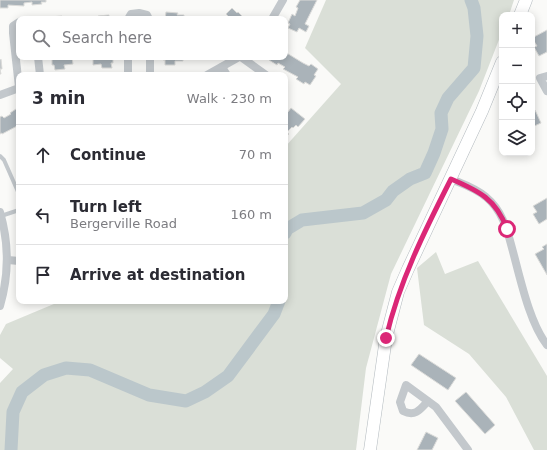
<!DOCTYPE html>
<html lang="en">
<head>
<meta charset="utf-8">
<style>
  :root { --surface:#fff; --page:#f7f7f7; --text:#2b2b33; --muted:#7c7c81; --line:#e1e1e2 }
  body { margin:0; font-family:"DejaVu Sans",sans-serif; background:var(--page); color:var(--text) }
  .controls { position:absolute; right:12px; top:12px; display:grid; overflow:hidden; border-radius:8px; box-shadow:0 2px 10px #0003 }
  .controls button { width:36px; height:36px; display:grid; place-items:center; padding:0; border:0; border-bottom:1px solid var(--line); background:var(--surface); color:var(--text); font:20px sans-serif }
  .stop { position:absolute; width:12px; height:12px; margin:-9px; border:3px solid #db2777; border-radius:50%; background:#fff }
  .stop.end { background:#db2777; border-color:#fff; box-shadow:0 1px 4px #0008 }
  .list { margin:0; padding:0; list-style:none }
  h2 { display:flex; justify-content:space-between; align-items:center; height:52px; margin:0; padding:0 16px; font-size:17px }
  h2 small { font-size:13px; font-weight:400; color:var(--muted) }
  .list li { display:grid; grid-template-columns:26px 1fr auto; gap:12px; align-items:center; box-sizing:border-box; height:60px; padding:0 16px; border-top:1px solid var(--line) }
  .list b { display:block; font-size:15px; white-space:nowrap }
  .list p { margin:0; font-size:13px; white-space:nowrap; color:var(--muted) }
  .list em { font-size:13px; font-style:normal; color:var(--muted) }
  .icon { flex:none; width:22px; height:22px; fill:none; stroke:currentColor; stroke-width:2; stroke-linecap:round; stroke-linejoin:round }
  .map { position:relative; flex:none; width:547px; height:450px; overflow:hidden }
  .search { position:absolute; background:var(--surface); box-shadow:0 2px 10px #0003; left:16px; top:16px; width:272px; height:44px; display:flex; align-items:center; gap:10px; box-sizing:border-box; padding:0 14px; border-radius:8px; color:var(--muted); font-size:15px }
  .panel { position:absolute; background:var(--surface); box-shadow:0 2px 10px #0003; left:16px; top:72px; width:272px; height:232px; border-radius:8px }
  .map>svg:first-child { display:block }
</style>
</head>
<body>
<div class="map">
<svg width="547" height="450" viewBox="0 0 547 450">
  <rect width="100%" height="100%" fill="#fafaf8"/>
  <!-- green -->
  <g fill="#dadfd7">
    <polygon points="326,0 514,0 509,15 502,15 502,32 479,91 391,274 366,368 356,450 0,450 0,383 13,369 0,358 0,335 6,324 61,301 285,301 285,147 341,84 305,48"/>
    <polygon points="436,252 445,274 478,261 547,376 547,450 534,450 506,397 469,354 424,325 417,268"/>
  </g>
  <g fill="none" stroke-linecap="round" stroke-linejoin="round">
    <!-- river -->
    <g stroke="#bbc7cb" stroke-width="13">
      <polyline points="285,233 287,229 302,220 363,213 386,200 393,191 410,179 425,173 434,153 442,129 441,113 448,98 474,68 477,36 474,8 471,0"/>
      <polyline points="11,450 13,412 22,392 44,375 66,368 90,370 149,395 186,401 205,392 228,376 274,314 279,301"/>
    </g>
  </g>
  <!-- building -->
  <g fill="#aab3b9" stroke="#dcdcda">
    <polygon points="0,0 46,0 46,2 41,2 42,4 32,5 32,2 24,3 24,6 8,5 8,8 0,8"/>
    <polygon points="300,0 317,0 305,24 309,26 306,32 299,28 297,32 288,28 290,24 288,23 292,14 295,16 298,8 296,7"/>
    <polygon points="232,8 237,13 238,12 245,19 227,19 229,17 226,14"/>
    <polygon points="166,12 178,13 177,15 184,15 184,19 165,19"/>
    <polygon points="109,15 109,19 91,19 98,18 98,16"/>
    <polygon points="62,16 62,18 69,18 69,19 51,19 50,17"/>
    <polygon points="547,30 547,52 539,56 534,47 537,46 532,38"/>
    <polygon points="285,52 303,63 309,66 311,64 318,69 314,75 316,76 310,85 305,82 304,84 296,79 298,77 283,69 285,67 278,63 277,65 269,60 271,57 285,57"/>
    <polygon points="52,57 72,57 73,64 64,65 65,69 55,70 54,65 52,65"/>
    <polygon points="93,57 113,57 113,63 111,63 112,68 102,68 101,64 93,65"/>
    <polygon points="163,57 183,57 183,61 175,61 175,65 165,65 165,60 163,60"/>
    <polygon points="1,59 2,69 0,69 1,74 0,74 0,60"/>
    <polygon points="19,107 19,125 2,134 2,133 0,134 0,117 2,116 4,118 11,114 10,113"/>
    <polygon points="291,108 305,119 298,127 296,125 293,128 292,127 287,132 289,134 285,138 285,110 286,110 288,112"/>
    <polygon points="535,110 541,123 532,127 532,111"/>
    <polygon points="547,198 547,219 539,224 533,214 537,212 533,206"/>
    <polygon points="547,244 547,275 535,254 544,249 542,247"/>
    <polygon points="419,354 456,378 448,390 411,365"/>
    <polygon points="466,392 495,425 485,434 455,401"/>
    <polygon points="426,432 438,438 432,450 417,450"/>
  </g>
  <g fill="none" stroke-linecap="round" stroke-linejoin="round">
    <!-- secondary casing -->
    <g stroke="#b3babf" stroke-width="13">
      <g id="secondary">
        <polyline points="520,15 526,0"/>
        <polyline points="370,450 386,338 398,292 408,269 482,111 502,62"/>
      </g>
    </g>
    <!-- lane -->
    <g stroke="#c3c8cc" stroke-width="4">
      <polyline points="0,156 4,160 19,194"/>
      <polyline points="1,216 19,210"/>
    </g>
    <!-- street -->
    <g stroke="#c3c8cc" stroke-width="8">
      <polyline points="128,19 131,14 139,13 147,15 149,19"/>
      <polyline points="272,19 283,0"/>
      <polyline points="19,22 13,26 13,33 19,87"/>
      <polyline points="38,57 40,75"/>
      <polyline points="241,57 266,75"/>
      <polyline points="222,67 227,75"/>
      <polyline points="128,75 128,57"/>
      <polyline points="150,75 150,57"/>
      <polyline points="207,75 239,57"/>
      <polyline points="547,76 540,78 547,91"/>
      <polyline points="0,95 19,88"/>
      <path d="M 451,179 C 463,184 476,188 486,197 C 502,210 507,229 512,248 C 520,277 529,322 547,345"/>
      <path d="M 0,212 C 9,243 9,275 0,306"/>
      <polyline points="8,260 19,261"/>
      <path d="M 428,401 C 420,410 415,417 403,411 L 400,402 L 406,385 L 436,407 L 468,450"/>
    </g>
    <!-- secondary -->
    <use href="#secondary" stroke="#fff" stroke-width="12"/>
  </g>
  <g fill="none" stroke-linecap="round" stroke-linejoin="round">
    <!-- route -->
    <path stroke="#db2777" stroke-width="5" d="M 386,338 C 399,282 425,230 451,179 C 479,191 496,199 507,229"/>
  </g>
</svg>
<div class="controls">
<button>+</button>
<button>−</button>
<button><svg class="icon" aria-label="locate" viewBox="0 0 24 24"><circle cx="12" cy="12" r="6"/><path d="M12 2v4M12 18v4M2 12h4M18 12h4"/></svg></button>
<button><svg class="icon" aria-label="layers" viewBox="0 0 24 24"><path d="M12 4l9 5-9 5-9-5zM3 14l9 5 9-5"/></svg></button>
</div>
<div class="stop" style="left:507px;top:229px"></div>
<div class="stop end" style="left:386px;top:338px"></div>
<div class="search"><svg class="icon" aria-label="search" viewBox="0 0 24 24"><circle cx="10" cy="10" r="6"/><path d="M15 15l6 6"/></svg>Search here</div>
<section class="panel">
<h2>3 min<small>Walk · 230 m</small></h2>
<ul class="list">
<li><svg class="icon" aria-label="ahead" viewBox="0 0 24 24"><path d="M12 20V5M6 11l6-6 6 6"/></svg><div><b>Continue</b></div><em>70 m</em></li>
<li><svg class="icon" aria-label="left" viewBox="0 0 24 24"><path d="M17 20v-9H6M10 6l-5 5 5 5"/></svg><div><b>Turn left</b><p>Bergerville Road</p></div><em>160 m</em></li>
<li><svg class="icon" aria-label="arrive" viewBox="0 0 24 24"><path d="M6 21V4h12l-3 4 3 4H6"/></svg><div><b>Arrive at destination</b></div></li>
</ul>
</section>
</div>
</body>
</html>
